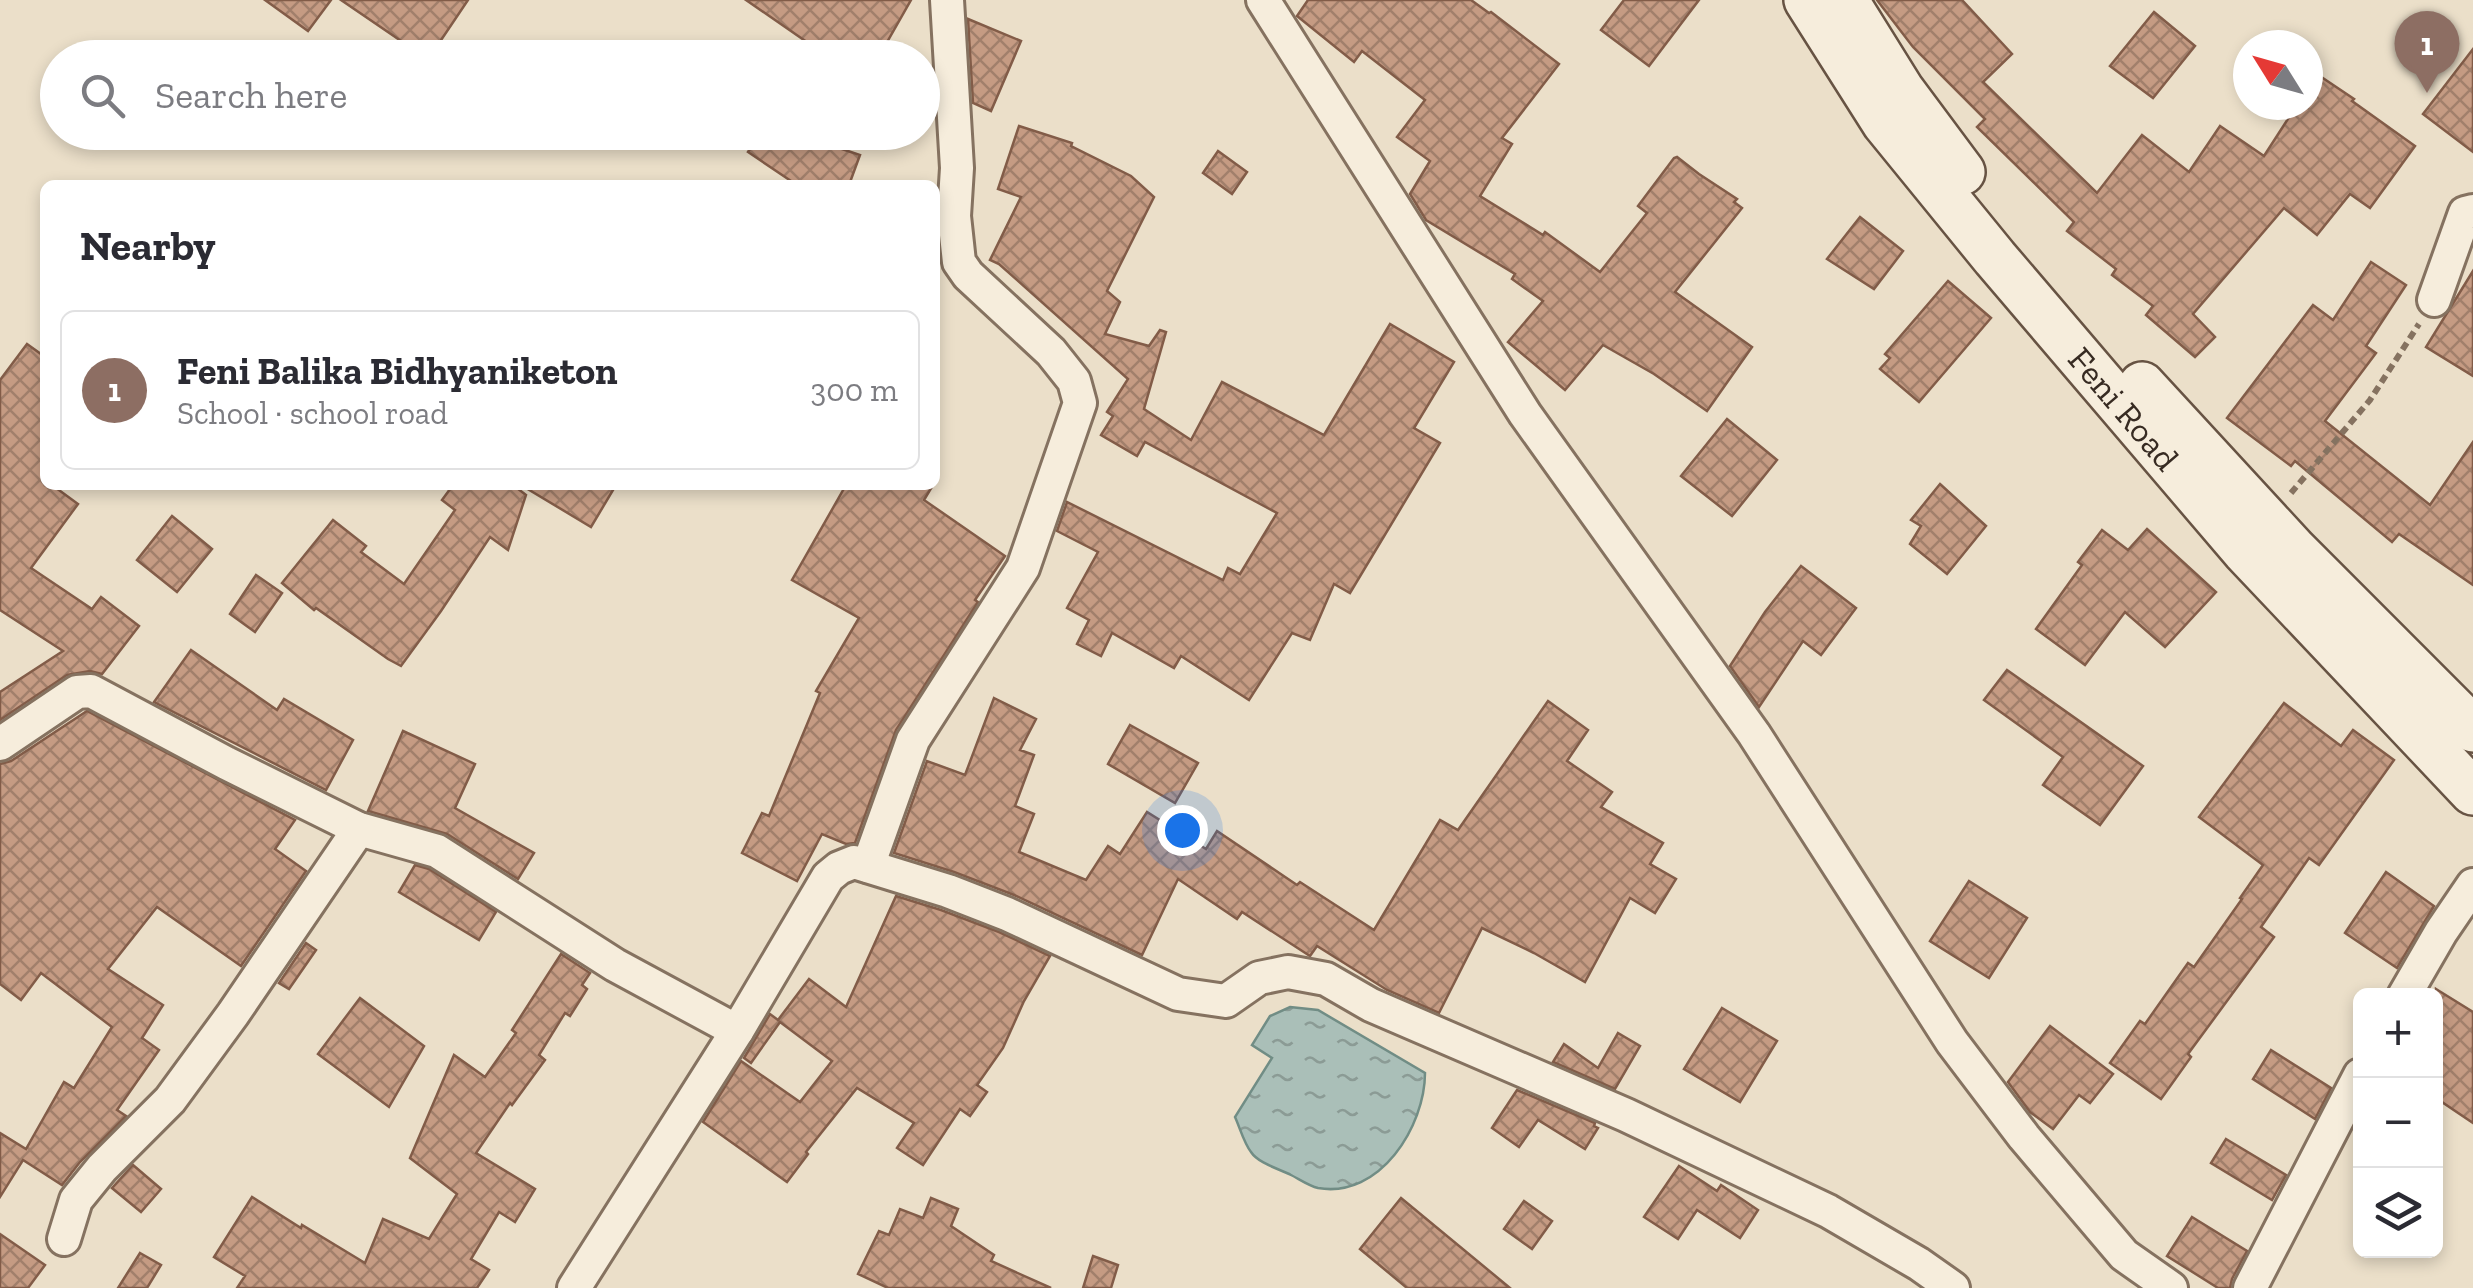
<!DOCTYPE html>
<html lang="en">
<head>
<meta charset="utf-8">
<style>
  :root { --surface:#fff; --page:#f7f7f7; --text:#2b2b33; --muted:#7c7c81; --line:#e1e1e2; --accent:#7c3aed }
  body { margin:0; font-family:"Zilla Slab",serif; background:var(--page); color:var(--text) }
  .controls { position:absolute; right:30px; bottom:30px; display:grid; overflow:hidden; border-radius:15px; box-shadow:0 5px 15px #0003 }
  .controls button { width:90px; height:90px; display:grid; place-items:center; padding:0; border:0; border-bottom:2px solid var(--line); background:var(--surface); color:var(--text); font:50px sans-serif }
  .compass { position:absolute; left:2233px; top:30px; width:90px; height:90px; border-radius:50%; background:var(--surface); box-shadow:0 5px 15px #0003; rotate:307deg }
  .you { position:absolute; left:1182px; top:830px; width:35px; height:35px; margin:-25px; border:8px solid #fff; border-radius:50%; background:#1a73e8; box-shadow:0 0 0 15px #1a73e833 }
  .badge { display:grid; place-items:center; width:65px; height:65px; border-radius:50%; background:var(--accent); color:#fff; font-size:32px; font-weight:700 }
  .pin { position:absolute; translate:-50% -82px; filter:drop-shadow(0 2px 5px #0008) }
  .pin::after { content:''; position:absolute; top:52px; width:35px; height:30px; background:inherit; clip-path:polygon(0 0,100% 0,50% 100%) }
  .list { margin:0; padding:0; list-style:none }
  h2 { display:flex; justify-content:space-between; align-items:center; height:130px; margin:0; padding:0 40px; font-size:42px }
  h2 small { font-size:32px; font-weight:400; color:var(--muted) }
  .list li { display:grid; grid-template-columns:65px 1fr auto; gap:30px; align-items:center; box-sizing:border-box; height:160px; margin:0 20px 20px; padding:0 20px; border:2px solid var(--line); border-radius:15px }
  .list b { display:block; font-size:38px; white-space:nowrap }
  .list p { margin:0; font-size:32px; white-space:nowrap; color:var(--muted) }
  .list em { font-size:32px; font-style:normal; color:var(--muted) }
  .icon { flex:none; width:55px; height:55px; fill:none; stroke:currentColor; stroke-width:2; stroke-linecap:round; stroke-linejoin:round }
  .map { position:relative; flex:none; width:2473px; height:1288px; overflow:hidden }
  .search { position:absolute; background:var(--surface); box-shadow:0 5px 15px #0003; left:40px; top:40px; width:900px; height:110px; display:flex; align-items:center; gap:25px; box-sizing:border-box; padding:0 35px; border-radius:55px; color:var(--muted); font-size:38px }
  .panel { position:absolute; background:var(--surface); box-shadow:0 5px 15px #0003; left:40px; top:180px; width:900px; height:310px; border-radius:15px }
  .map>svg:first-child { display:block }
</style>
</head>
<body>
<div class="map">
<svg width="2473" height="1288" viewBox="0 0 2473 1288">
  <defs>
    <pattern id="water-ripples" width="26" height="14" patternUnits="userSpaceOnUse" patternTransform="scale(2.5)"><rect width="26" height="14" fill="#aabfb8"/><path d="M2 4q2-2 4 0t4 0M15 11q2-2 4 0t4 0" fill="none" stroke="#8b9b95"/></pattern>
    <pattern id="building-cross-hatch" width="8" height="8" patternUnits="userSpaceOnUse" patternTransform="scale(2.5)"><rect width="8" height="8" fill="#c59b83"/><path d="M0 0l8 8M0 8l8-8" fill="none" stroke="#a17f6b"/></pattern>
  </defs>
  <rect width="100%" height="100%" fill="#ebdfc9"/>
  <!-- water -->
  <path fill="url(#water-ripples)" stroke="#718d85" stroke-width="2.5" d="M 1290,1007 L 1318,1010 L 1425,1073 C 1425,1126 1380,1199 1318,1188 C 1309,1186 1299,1179 1291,1175 C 1279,1169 1258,1163 1251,1152 C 1244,1143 1240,1128 1235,1117 L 1272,1058 L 1252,1045 L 1270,1016 Z"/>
  <!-- building -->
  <g fill="url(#building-cross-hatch)" stroke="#825c48" stroke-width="2.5">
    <polygon points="265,0 331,0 308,31"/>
    <polygon points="341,0 468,0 429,58 426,58"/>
    <polygon points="746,0 911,0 878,58 854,58 838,48 830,58"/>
    <polygon points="1308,0 1471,0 1489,13 1491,12 1559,64 1502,138 1512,144 1480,196 1543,235 1545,232 1600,272 1647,213 1638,206 1674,158 1677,157 1699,174 1737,199 1734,202 1742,208 1675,292 1752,347 1707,411 1654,374 1603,345 1565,390 1508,342 1543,301 1512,279 1515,274 1426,220 1410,194 1430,161 1397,137 1425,100 1362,51 1354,62 1297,16"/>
    <polygon points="1624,0 1699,0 1649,66 1601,30"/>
    <polygon points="1877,0 1962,0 2012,54 1983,82 2097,193 2142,135 2189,172 2220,126 2264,156 2297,105 2308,105 2308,68 2354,99 2352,101 2415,146 2370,208 2350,194 2317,235 2284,208 2193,314 2215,337 2195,357 2146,315 2153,306 2112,275 2116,269 2067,231 2074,222 1977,127 1985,119 1913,47"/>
    <polygon points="2154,12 2195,46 2153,98 2110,66"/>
    <polygon points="968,19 1021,41 991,111 973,103"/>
    <polygon points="2473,49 2473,152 2423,114"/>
    <polygon points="1019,126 1072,143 1071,146 1131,176 1154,197 1107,291 1120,302 1105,334 1149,346 1160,330 1166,332 1144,409 1191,440 1222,382 1324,435 1390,324 1454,362 1414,428 1440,443 1350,593 1334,584 1310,640 1292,633 1249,700 1181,656 1174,668 1112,633 1101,656 1077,644 1089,620 1067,608 1098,552 1057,531 1067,502 1223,580 1228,568 1240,574 1277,513 1145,442 1137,456 1101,435 1113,416 1107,412 1128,379 999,264 990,260 1021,197 998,189"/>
    <polygon points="761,132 852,132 842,149 860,155 849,185 797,185 748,152"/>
    <polygon points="1218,151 1247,172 1232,194 1203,173"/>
    <polygon points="1860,217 1903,251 1874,289 1827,259"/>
    <polygon points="2371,262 2406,285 2366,346 2376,353 2325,421 2430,505 2473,442 2473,585 2399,534 2392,542 2295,461 2291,466 2227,418 2313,305 2333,320"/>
    <polygon points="2473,271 2473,376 2426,347"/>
    <polygon points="1948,281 1991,318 1919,402 1880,369 1890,358 1885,354"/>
    <polygon points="27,344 45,357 45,485 52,485 78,504 31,568 92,609 101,597 139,626 102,674 90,671 67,675 0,720 0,692 63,651 0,610 0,380"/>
    <polygon points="1727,419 1777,460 1732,516 1681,476"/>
    <polygon points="1940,484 1986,526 1947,574 1910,544 1921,526 1911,520"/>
    <polygon points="453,485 513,485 526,495 508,550 490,537 441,611 401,666 388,659 316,608 314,610 282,583 333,520 366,546 361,552 404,584 455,510 442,500"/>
    <polygon points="521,485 616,485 591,527"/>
    <polygon points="846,485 933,485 924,500 1005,556 975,600 978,602 896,730 855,843 846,844 822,834 797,881 742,853 762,813 769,816 820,693 816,691 859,618 792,580"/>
    <polygon points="172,516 212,549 177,592 137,560"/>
    <polygon points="2147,529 2216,592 2165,647 2125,612 2085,665 2036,629 2082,565 2078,562 2102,530 2128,550"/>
    <polygon points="1801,566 1856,608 1821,655 1803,641 1759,707 1730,666 1765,612"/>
    <polygon points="256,575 282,593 255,632 230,614"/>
    <polygon points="191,650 277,710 284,699 353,740 326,790 154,702"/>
    <polygon points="2007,670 2143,766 2100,825 2043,785 2063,757 1984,700"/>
    <polygon points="994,698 1036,719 1020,750 1034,755 1015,806 1034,814 1019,852 1086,880 1108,846 1120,854 1147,812 1206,849 1217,831 1297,885 1300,882 1374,930 1440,820 1458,830 1548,701 1588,730 1567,761 1612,792 1601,807 1663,843 1650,864 1676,879 1655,913 1630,898 1585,982 1534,953 1482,928 1439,1013 1387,990 1317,946 1310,956 1242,912 1237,919 1178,879 1142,955 1014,895 954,872 894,853 927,761 965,775"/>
    <polygon points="2284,703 2341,746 2353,730 2394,760 2319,865 2309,858 2261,927 2274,937 2188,1054 2191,1057 2161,1099 2110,1063 2140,1021 2145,1024 2188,963 2194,967 2242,899 2240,898 2263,865 2199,817"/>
    <polygon points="87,711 295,820 275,849 306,871 241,966 157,907 108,969 163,1005 142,1038 159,1050 117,1110 126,1116 80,1162 62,1185 23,1160 0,1197 0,1133 26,1149 64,1082 74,1088 112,1027 41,973 21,1000 0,984 0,764 11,761"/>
    <polygon points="1130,725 1198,763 1175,803 1108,764"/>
    <polygon points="403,731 475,764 455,808 534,853 518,879 447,834 368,811"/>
    <polygon points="415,865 429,869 496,912 479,940 399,892"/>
    <polygon points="2386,872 2434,906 2397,968 2345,933"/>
    <polygon points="1969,881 2027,918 1989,978 1930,941"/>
    <polygon points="896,896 941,910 999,932 1050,956 1024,1001 1003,1048 977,1085 987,1092 970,1116 960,1109 923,1165 897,1148 914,1123 857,1088 806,1152 808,1154 787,1182 703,1122 741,1061 800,1102 832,1061 780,1022 751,1063 744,1058 770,1014 778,1020 809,979 846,1007"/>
    <polygon points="306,943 316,950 289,989 279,983"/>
    <polygon points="561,954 590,973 582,985 587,989 570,1016 565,1013 539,1055 545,1060 512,1105 510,1103 476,1153 535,1189 515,1222 499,1212 471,1259 489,1270 477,1288 237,1288 245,1276 214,1257 252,1197 301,1228 302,1225 365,1263 383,1219 429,1239 457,1194 410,1158 454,1055 485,1077 516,1033 512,1030"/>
    <polygon points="2436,989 2473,1012 2473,1123 2436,1098"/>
    <polygon points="360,998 424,1046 389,1107 318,1054"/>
    <polygon points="1722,1008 1777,1041 1740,1102 1684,1069"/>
    <polygon points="2050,1026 2113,1074 2090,1103 2079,1095 2053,1129 2030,1112 2008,1082"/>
    <polygon points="1618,1033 1640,1046 1615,1089 1553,1062 1564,1044 1598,1068"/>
    <polygon points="2271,1050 2331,1088 2315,1119 2253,1079"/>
    <polygon points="1517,1090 1595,1123 1594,1126 1598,1128 1585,1149 1538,1120 1519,1147 1492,1128"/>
    <polygon points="2226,1139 2286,1175 2272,1200 2211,1163"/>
    <polygon points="133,1165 161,1189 141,1212 112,1188"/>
    <polygon points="1679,1166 1717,1191 1721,1185 1758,1210 1740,1238 1697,1210 1678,1239 1644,1217"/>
    <polygon points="931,1198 958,1209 951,1226 994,1255 991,1261 1051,1288 888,1288 858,1274 879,1231 889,1235 900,1209 923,1218"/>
    <polygon points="1401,1198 1510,1288 1407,1288 1360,1249"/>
    <polygon points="1524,1201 1552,1221 1532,1249 1504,1229"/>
    <polygon points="2192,1217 2247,1251 2232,1279 2230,1288 2218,1288 2167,1256"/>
    <polygon points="0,1234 45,1265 28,1288 0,1288"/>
    <polygon points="140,1253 161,1265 147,1288 118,1288"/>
    <polygon points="1093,1256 1118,1265 1111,1288 1083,1288"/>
  </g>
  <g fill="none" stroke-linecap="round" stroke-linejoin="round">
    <!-- minor casing -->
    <g stroke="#857260" stroke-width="38">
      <g id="minor">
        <polyline points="1263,0 1525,414 1754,734 1952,1042 2024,1137 2124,1255 2171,1288"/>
        <polyline points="2434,300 2465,213 2473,211"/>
        <polyline points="0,744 77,692 91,691 226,763 359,829 437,851 615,965 737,1031"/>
        <polyline points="868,866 913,740 1023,568 1080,403 1074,381 1051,352 968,275 959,262 954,216 957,168 947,0"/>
        <polyline points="2404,996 2441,932 2473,885"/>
        <polyline points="64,1239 76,1200 102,1168 170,1100 233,1014 359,829"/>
        <polyline points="574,1288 737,1031 828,877 839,868 854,862 948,891 1007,914 1178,994 1226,1001 1259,978 1288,972 1326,979 1371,1005 1626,1115 1828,1211 1919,1264 1953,1288"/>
        <polyline points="2250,1288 2360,1075"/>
      </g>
    </g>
    <!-- secondary casing -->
    <g stroke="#675343" stroke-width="50">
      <g id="secondary">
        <path id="s1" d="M 1807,0 L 1885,123 L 1995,258 L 2245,551 L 2473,792"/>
        <polyline points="1845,0 1901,90 1962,172"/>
        <polyline points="2142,385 2294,550 2473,729"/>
      </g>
    </g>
    <!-- path -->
    <polyline stroke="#857260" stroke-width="6" stroke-dasharray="8 5" stroke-linecap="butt" points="2291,493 2370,400 2419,324"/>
    <!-- minor -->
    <use href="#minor" stroke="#f6eddc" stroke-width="32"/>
    <!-- secondary -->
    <use href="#secondary" stroke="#f6eddc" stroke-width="45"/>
  </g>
  <g text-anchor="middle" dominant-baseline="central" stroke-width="9" stroke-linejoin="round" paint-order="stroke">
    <!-- street labels -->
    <g font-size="35" fill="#372b22" stroke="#f3ead8">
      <text stroke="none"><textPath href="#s1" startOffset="518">Feni Road</textPath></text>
    </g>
  </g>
</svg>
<div class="controls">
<button>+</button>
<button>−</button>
<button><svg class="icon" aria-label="layers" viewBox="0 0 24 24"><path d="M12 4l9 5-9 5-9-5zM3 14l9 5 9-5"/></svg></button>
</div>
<svg class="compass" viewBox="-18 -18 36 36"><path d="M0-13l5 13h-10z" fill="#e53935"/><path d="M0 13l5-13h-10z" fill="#7c7c81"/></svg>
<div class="you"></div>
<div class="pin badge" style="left:2427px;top:93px;background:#8d6e63">1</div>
<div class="search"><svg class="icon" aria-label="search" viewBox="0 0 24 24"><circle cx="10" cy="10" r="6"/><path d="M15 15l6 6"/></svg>Search here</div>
<section class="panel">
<h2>Nearby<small></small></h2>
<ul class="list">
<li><span class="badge" style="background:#8d6e63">1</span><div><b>Feni Balika Bidhyaniketon</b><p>School · school road</p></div><em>300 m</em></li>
</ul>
</section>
</div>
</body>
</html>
